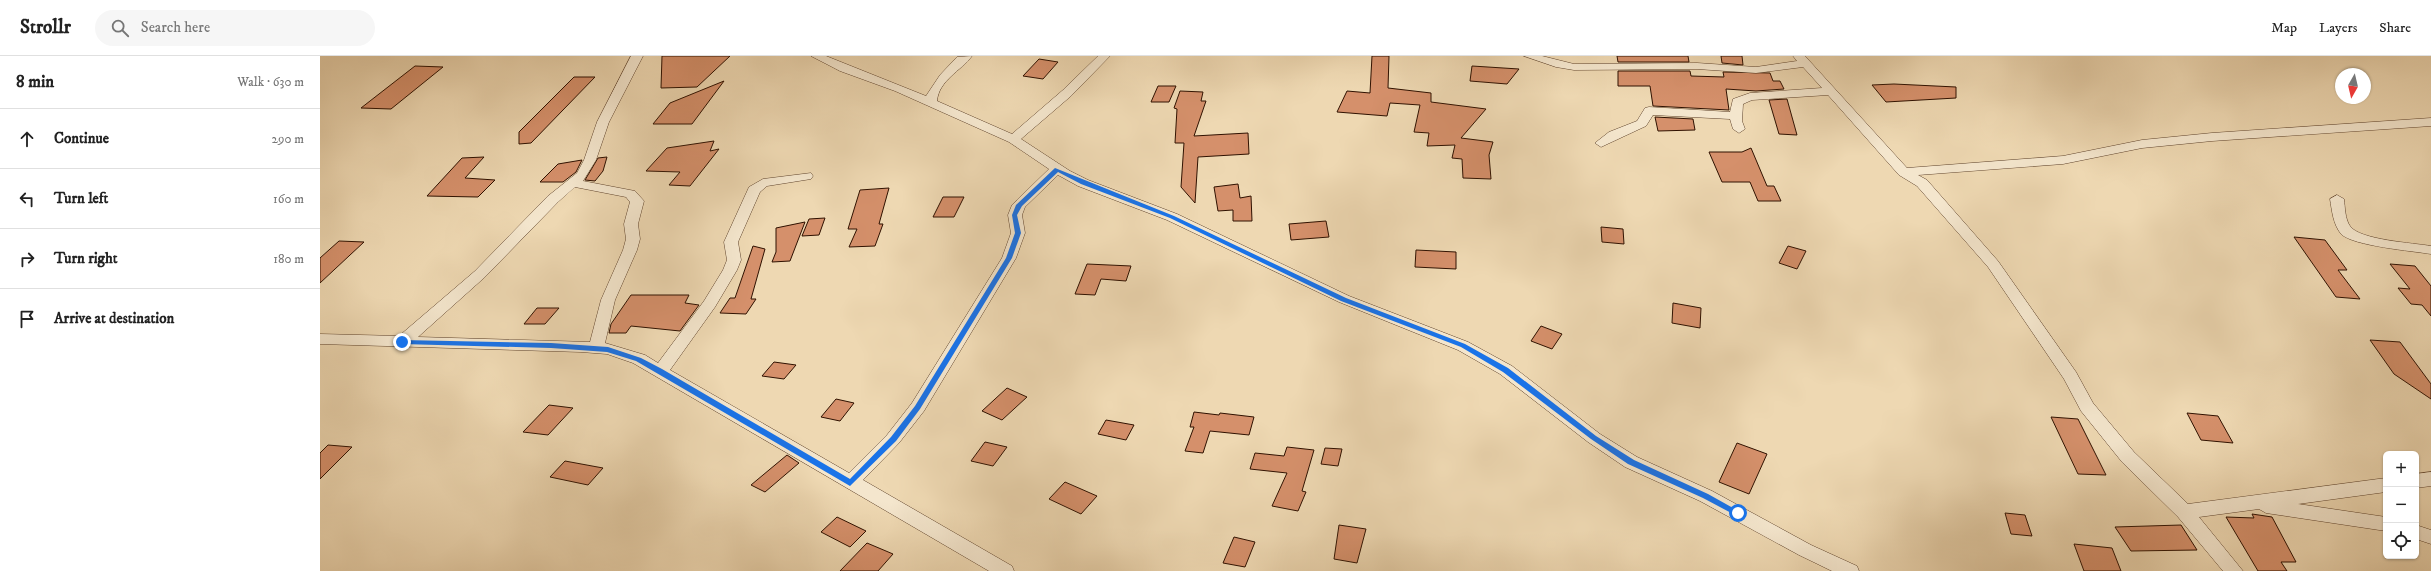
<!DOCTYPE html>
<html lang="en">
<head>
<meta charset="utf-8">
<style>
  :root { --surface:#fff; --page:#f6f6f6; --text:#222; --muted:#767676; --line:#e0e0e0 }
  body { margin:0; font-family:"IM FELL DW Pica",serif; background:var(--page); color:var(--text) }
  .controls { position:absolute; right:12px; bottom:12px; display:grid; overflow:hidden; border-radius:6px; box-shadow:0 1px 3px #0004 }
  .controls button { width:36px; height:36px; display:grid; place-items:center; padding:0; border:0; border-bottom:1px solid var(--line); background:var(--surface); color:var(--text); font:20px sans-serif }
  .compass { position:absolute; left:2015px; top:12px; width:36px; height:36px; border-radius:50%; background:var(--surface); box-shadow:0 1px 3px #0004; rotate:188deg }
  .stop { position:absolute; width:12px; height:12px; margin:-9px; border:3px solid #1a73e8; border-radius:50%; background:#fff }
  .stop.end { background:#1a73e8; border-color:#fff; box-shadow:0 1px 4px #0008 }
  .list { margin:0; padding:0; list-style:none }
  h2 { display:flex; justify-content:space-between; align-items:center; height:52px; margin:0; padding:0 16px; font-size:17px }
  h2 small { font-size:13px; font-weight:400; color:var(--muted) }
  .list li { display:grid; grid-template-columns:26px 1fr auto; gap:12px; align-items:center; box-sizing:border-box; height:60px; padding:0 16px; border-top:1px solid var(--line) }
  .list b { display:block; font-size:15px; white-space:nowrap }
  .list em { font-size:13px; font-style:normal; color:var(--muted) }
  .icon { flex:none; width:22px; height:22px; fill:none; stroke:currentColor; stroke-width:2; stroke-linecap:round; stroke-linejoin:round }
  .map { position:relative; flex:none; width:2111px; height:515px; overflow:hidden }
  header { display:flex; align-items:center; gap:24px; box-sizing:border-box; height:56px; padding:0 20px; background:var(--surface); border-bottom:1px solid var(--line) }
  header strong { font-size:19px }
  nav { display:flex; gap:22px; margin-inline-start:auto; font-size:14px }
  .search { width:280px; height:36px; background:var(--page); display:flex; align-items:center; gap:10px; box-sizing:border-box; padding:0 14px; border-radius:22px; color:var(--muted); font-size:15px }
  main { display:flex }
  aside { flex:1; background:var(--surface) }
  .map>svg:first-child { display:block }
</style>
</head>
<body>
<header>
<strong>Strollr</strong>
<div class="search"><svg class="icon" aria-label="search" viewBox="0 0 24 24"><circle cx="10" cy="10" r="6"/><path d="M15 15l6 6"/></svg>Search here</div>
<nav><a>Map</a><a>Layers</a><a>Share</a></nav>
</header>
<main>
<aside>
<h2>8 min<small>Walk · 630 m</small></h2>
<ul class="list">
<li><svg class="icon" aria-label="ahead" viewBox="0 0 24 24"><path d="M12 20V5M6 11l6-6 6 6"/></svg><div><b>Continue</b></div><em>290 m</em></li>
<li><svg class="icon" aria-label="left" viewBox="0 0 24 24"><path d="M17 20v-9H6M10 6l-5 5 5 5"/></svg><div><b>Turn left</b></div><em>160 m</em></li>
<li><svg class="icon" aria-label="right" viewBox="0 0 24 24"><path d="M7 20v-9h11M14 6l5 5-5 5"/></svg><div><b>Turn right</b></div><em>180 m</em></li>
<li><svg class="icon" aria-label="arrive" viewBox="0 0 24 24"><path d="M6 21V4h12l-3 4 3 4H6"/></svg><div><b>Arrive at destination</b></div></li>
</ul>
</aside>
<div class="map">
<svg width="2111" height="515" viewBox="0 0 2111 515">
  <rect width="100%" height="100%" fill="#eed8b2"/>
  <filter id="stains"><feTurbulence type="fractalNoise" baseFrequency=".005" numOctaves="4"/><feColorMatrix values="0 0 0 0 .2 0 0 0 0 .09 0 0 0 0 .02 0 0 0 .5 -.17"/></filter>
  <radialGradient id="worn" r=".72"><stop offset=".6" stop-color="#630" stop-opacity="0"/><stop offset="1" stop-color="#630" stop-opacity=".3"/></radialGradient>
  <!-- building -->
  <g fill="#d5906b" stroke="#2f1100">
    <polygon points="342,0 410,0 377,31 341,32"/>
    <polygon points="1052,0 1069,0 1068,32 1111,37 1111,46 1166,53 1141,82 1173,86 1169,99 1171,123 1143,122 1142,103 1132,102 1135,89 1107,90 1109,77 1094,76 1100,49 1070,47 1067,60 1017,56 1027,35 1050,37"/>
    <polygon points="1297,0 1368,0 1369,6 1298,6"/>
    <polygon points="1401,0 1422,0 1423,9 1402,7"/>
    <polygon points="719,3 738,6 723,23 703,20"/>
    <polygon points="95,10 123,11 71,53 41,52"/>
    <polygon points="1152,10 1199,13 1187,28 1150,25"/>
    <polygon points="1298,15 1370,15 1371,20 1404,21 1403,16 1450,17 1453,25 1460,25 1464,33 1436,35 1406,33 1409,54 1333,50 1330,30 1298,30"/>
    <polygon points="254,21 275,21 211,87 199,88 199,76"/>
    <polygon points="404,25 372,68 333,68 350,47"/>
    <polygon points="1574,28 1636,31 1636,42 1566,46 1552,29"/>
    <polygon points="838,30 856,30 849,46 831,46"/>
    <polygon points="860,35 883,36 881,45 886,45 874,80 928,77 929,98 878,101 875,147 861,131 864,87 855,87 857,53 854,52"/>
    <polygon points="1467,43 1477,79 1459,78 1449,44"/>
    <polygon points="1335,61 1373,63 1375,74 1338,75"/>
    <polygon points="394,85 390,95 399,93 370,130 349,129 360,116 326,115 347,92"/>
    <polygon points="1431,92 1447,130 1454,130 1461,145 1438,145 1430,126 1402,126 1389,96 1422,96"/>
    <polygon points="164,101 145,122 175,124 158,141 107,140 142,102"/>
    <polygon points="287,101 283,115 275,125 265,124 278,102"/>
    <polygon points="262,104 256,116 243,126 220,126 238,108"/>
    <polygon points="918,128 920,142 931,140 932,165 913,165 913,154 898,155 894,131"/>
    <polygon points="569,132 559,168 563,168 555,190 529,191 537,173 528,173 540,134"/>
    <polygon points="623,141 644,141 634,161 613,161"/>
    <polygon points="505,162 499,179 482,180 489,163"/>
    <polygon points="1006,165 1009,181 971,184 969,168"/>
    <polygon points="485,166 470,205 452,206 456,196 456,172"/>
    <polygon points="1281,171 1303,173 1304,188 1282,186"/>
    <polygon points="1974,181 2005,184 2027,214 2018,214 2040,243 2016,241"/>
    <polygon points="19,185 44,186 0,227 0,202"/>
    <polygon points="433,190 445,193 431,243 436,243 426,258 400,257 410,242 415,242"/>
    <polygon points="1468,190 1486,195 1477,213 1459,207"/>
    <polygon points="1096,194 1136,196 1136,213 1095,211"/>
    <polygon points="767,208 811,210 806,225 781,223 775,239 755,238"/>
    <polygon points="2070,208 2095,210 2111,230 2111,260 2102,249 2091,248 2078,232 2090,233"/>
    <polygon points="311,239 369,239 365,247 379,249 360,275 311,270 306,277 289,277 291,268"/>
    <polygon points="1353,247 1381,252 1380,272 1352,267"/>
    <polygon points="217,252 239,252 225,268 204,268"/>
    <polygon points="1221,270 1242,278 1232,293 1211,285"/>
    <polygon points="2050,284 2080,286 2111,328 2111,343 2074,318"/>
    <polygon points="454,306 476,309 464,323 442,320"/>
    <polygon points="687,332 707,341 682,364 662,355"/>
    <polygon points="516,343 534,347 520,365 501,361"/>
    <polygon points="229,349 253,352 228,379 203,376"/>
    <polygon points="874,356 899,359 900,357 934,361 929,379 890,375 883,397 865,395 874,371 870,371"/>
    <polygon points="1867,357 1898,360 1913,387 1881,384"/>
    <polygon points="1731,361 1758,363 1786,419 1758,418"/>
    <polygon points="786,364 814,369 806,384 778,378"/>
    <polygon points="665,386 687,391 673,410 651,405"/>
    <polygon points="1417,387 1447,398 1429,438 1399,426"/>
    <polygon points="8,389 32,391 0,423 0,397"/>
    <polygon points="967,391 994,394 982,435 986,436 978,455 952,450 967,417 930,413 935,397 964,400"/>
    <polygon points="1005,392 1022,393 1018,410 1001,408"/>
    <polygon points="467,399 479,407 445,436 431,429"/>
    <polygon points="245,405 283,412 268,429 230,421"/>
    <polygon points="745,426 777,440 761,458 729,443"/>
    <polygon points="1685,457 1705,459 1712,480 1691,478"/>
    <polygon points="1932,458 1952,461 1976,506 1961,506 1967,515 1938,515 1906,461 1934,462"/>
    <polygon points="517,461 546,475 530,491 501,476"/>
    <polygon points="1019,469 1046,473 1037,507 1014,503"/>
    <polygon points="1861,469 1877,494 1811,495 1795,471"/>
    <polygon points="914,481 935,486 925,511 903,507"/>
    <polygon points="547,487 573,498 558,515 520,515"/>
    <polygon points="1754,488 1792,492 1801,515 1764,515"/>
  </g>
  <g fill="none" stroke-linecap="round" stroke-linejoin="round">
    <!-- minor casing -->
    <g stroke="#5f432c" stroke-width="1">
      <g id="minor">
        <path d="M 311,0 L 323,0 L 289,66 L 276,104 L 263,125 L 315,135 L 324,145 L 318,168 L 320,183 L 317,194 L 295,244 L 285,287 L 325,299 L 338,307 L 384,245 L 403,214 L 407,204 L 404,186 L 429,131 L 443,123 L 491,117 L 493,120 L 491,123 L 447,130 L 440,136 L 418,186 L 421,204 L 417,214 L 395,251 L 350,314 L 529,417 L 567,379 L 592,347 L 682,202 L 691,177 L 688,159 L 692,149 L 729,113 L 689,86 L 575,35 L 520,15 L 491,0 L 506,0 L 606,40 L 620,19 L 637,1 L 652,0 C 641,15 619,24 617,45 L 692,78 L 743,34 L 778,0 L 790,0 L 751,40 L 701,83 L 750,115 L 768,124 L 857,158 L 1029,240 L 1148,286 L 1192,310 L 1280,378 L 1317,401 L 1392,435 L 1491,489 L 1537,510 L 1539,515 L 1512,515 L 1479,499 L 1380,445 L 1305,411 L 1268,386 L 1180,318 L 1138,294 L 1019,246 L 847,164 L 758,130 L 738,119 L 705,151 L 702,159 L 705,177 L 696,202 L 604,355 L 579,387 L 543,424 L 692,510 L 694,515 L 669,515 L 313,307 L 287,298 L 261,296 L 0,288 L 0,278 L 79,280 L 155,215 L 228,140 L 257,117 L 264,104 L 277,66 ZM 255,131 L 306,141 L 310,146 L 304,168 L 306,183 L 303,194 L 281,244 L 270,286 L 98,281 L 165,221 L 238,146 Z"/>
        <polygon points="1204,0 1222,0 1254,8 1377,7 1436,11 1477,5 1473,0 1485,0 1587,112 1743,100 1822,84 1892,77 2111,62 2111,70 1892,85 1822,92 1743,108 1598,119 1607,124 1678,205 1756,316 1773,347 1814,396 1868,448 2066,422 2066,436 1978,448 2066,461 2066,475 1946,457 1939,453 1879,461 1923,515 1903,515 1858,461 1802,406 1761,355 1744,323 1668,211 1597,130 1579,119 1508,39 1432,44 1423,48 1422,65 1425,73 1419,77 1413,73 1410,63 1333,59 1326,70 1281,91 1275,87 1289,76 1317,65 1325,52 1329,51 1410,56 1413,43 1430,37 1502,32 1483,11 1436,17 1377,13 1254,14 1236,11"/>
        <path d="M 2017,139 L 2024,143 C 2025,151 2025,163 2030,170 C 2039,184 2094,187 2111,190 L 2111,198 C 2093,195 2033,190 2021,178 C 2013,168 2012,155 2010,143 Z"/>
        <polygon points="2111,416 2111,430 2096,432 2096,418"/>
        <polygon points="2096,469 2111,474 2111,488 2096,483"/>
      </g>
    </g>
    <!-- minor -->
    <use href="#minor" fill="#f4e6cd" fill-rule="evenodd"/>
  </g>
  <!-- route -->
  <polygon fill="#1a73e8" points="735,112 854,160 1026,242 1145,288 1188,312 1276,380 1314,404 1388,438 1422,457 1420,459 1415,459 1383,442 1308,408 1271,383 1183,316 1141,291 1021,245 850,162 761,128 738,116 702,150 697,159 701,177 692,202 600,353 576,385 530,430 316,305 287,296 231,292 82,288 78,286 82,284 231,287 288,291 321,302 342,313 530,423 571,381 595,350 686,202 695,177 692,159 696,149"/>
  <rect width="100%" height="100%" filter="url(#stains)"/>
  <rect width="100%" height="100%" fill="url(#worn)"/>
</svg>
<div class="controls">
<button>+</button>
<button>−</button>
<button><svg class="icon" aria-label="locate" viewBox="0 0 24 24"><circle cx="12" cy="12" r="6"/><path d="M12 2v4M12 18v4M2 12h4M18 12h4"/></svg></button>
</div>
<svg class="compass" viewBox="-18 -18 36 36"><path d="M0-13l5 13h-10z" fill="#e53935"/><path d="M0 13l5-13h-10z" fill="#767676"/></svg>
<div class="stop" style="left:1418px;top:457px"></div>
<div class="stop end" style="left:82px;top:286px"></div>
</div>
</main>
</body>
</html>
